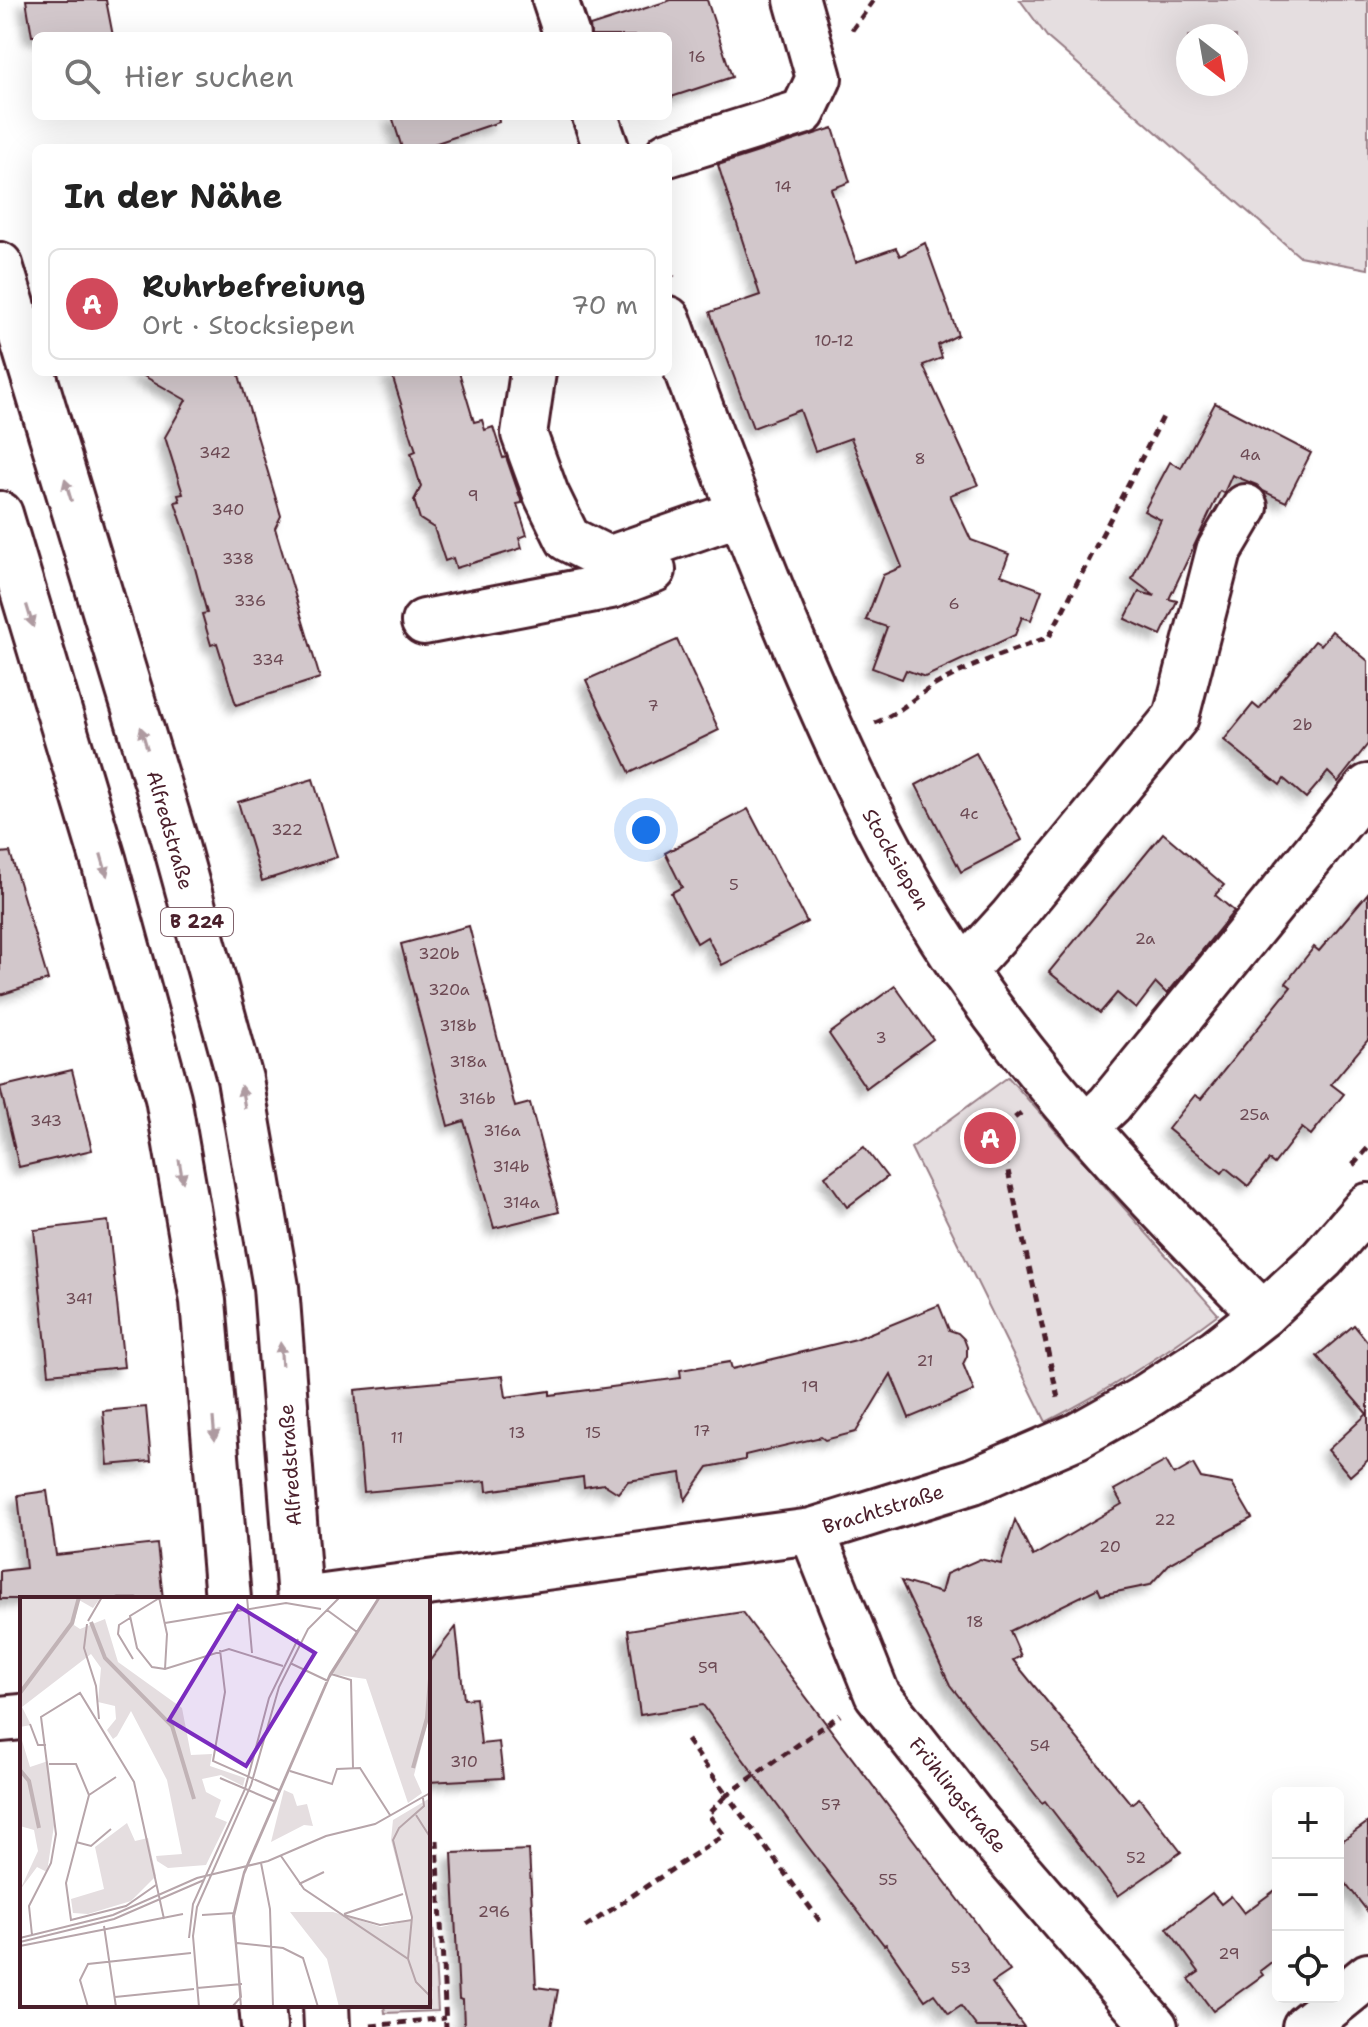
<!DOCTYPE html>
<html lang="de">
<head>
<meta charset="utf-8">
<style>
  :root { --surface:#fff; --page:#f2f2f2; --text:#222; --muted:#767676; --line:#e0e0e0; --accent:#d1495b }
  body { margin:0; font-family:"Shantell Sans",sans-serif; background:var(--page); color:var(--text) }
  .controls { position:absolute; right:24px; bottom:24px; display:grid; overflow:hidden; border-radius:12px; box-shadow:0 8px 32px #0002 }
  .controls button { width:72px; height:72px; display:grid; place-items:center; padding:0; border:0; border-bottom:2px solid var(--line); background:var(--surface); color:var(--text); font:40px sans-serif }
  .compass { position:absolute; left:1176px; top:24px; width:72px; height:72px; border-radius:50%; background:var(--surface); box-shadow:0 8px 32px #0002; rotate:149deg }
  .you { position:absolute; left:646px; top:830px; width:28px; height:28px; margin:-20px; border:6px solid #fff; border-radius:50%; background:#1a73e8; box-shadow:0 0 0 12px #1a73e833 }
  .badge { display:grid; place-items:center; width:52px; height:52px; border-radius:50%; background:var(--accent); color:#fff; font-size:26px; font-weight:700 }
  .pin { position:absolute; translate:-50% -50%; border:4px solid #fff; box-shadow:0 2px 8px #0006 }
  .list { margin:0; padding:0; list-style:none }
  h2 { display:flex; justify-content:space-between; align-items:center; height:104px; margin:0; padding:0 32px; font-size:34px }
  h2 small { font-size:26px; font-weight:400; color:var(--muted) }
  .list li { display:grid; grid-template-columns:52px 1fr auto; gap:24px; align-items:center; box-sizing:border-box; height:112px; margin:0 16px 16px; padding:0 16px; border:2px solid var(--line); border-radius:12px }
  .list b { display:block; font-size:30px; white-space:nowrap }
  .list p { margin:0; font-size:26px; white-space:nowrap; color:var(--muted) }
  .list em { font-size:26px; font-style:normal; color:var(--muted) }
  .icon { flex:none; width:44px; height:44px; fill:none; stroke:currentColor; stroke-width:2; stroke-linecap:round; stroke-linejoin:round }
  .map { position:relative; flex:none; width:1368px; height:2027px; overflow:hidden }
  .search { position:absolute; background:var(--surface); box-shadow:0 8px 32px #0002; left:32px; top:32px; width:640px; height:88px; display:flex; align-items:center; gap:20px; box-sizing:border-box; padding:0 28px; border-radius:12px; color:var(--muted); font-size:30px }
  .panel { position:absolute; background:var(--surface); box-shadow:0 8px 32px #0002; left:32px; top:144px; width:640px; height:232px; border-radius:12px }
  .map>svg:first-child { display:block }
</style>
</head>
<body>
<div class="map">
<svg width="1368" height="2027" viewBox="0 0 1368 2027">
  <defs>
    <filter id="shadow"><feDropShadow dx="-7" dy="7" stdDeviation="4" flood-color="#0004"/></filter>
  </defs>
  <rect width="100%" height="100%" fill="#fff"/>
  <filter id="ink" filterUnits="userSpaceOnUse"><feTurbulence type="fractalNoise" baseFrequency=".0125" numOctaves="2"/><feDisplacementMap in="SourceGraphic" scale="16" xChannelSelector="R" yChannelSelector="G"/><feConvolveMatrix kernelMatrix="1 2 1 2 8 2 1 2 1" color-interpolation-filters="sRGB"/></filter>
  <g filter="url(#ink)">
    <!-- green -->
    <g fill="#e5dee0" stroke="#987e86" stroke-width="2" fill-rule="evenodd">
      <path d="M 1020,0 L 1368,0 L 1368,269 L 1299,256 L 1048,38 ZM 1188,36 L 1236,36 L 1236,84 L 1188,84 Z"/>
      <path d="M 1008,1077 L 1218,1314 C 1164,1355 1107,1391 1046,1422 L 911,1148 Z"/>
      <polygon points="428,1891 431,1891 438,2011 385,2013 384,2005 428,2005"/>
    </g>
    <!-- building -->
    <g fill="#d2c7cb" stroke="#4a1f2b" stroke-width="2" filter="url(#shadow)">
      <polygon points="26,0 106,0 113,36 32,36"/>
      <polygon points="671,0 707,0 732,77 668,98 668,36 591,36 590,26"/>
      <polygon points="392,116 498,116 499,122 422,148 402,148"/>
      <polygon points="833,128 850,182 831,189 856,262 896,248 900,256 925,243 958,335 938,345 942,358 923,365 978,485 950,495 971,540 1009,554 1001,575 1042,590 1031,620 1022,617 1015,635 925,677 906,670 902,679 872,668 887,627 866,620 883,575 902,567 851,438 815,451 800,410 753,428 710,312 760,295 718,165"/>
      <polygon points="137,372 238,372 281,516 275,528 320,678 236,705 217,643 211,645 202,614 207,613 187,538 175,502 180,501 178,495 183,494 165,437 186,400"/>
      <polygon points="391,372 459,372 474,422 482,420 485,430 493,427 503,458 506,457 522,503 517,504 527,535 519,538 522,548 456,568 453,558 445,561 434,528 420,519 414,500 421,487 411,453 416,451"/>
      <polygon points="1215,403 1311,453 1286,502 1263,491 1257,485 1232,475 1224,493 1220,491 1169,599 1177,601 1161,635 1125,619 1139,592 1155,596 1132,579 1161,520 1144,511 1170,462 1181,468"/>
      <polygon points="1332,631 1368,661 1368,744 1338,782 1328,772 1306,798 1284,779 1280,785 1224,740 1253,704 1259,709 1315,641 1321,645"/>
      <polygon points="677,640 719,730 630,773 586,680"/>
      <polygon points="976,753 1022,840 961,872 916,785"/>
      <polygon points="313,779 337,857 262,881 238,802"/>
      <polygon points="748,809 807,922 722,965 707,937 697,943 671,893 682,887 665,853"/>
      <polygon points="1163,833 1224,885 1215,895 1234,911 1167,994 1156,983 1136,1009 1117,993 1100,1013 1049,972"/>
      <polygon points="10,852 48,980 0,995 0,853"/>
      <polygon points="1368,893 1368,1040 1331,1084 1344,1094 1311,1135 1302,1128 1274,1164 1269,1160 1248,1186 1226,1168 1222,1173 1168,1129 1195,1095 1201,1099 1291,987 1286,983 1314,947 1319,951"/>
      <polygon points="469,926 515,1107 530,1103 559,1212 494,1228 464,1121 448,1126 401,944"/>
      <polygon points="895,986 933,1039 866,1088 829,1034"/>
      <polygon points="72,1070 92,1150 19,1167 0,1087"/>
      <polygon points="864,1147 887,1177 847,1207 825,1176"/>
      <polygon points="108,1221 124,1367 49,1374 34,1230"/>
      <polygon points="939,1305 949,1330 958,1333 964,1339 967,1347 967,1356 963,1364 974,1391 909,1418 891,1374 856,1432 825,1440 821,1437 745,1455 745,1460 708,1467 685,1500 681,1473 628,1481 618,1493 604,1484 584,1487 583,1477 487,1491 486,1481 364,1492 355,1390 503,1376 506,1397 550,1391 550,1395 681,1378 680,1370 730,1362 732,1369 856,1339"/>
      <polygon points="1354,1325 1368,1342 1368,1460 1350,1476 1328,1450 1367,1414 1317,1356"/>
      <polygon points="146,1407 151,1461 108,1465 103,1411"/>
      <polygon points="1166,1461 1174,1475 1193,1464 1201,1478 1232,1484 1252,1518 1170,1563 1150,1585 1101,1595 1098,1588 1010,1631 1021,1656 1013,1660 1131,1804 1139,1798 1181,1852 1118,1896 1045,1801 1042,1803 950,1685 901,1581 941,1593 946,1574 980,1559 1001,1564 1015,1520 1033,1556 1122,1504 1114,1490"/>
      <polygon points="47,1491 56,1555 157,1544 163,1599 0,1599 0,1571 26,1568 18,1495"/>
      <polygon points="742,1612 974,1920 1010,1971 992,1983 1024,2027 977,2027 961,2006 949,2014 934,1994 925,2000 886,1944 884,1945 806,1844 703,1705 640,1715 628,1630"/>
      <polygon points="456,1627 464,1699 476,1698 481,1744 499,1742 503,1778 428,1782 428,1663"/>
      <polygon points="1368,1822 1368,1912 1338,1873 1338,1844"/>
      <polygon points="529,1850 536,1987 558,1990 551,2027 464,2027 463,2000 459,1999 452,1853"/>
      <polygon points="1278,1888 1278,1957 1260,1971 1263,1975 1213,2011 1189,1979 1199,1972 1167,1928 1212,1893 1221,1904 1231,1896 1244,1913"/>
    </g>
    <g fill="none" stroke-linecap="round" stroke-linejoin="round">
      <!-- minor casing -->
      <g stroke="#4a1f2b" stroke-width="50">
        <g id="minor">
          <polyline points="555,0 567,36"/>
          <polyline points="595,116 606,148"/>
          <polyline points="668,154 803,112 819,78 797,0"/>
          <path d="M 668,319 C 704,420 743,520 783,618 C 835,742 888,862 965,973 C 1050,1097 1156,1207 1263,1314"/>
          <polyline points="533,372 524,434 546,494 568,539 608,559 740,513"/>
          <polyline points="424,622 611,586 653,570"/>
          <polyline points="963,971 1012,917 1176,717 1219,551 1245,507"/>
          <polyline points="1085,1128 1110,1104 1368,787"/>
          <polyline points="812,1531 877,1694 979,1824 1155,2027"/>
          <polyline points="309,1599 812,1531 973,1481 1077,1436 1141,1400 1216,1351 1263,1314 1322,1259 1368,1206"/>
          <polyline points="0,1719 22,1717"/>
          <polyline points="1305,2027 1368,1976"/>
        </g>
      </g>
      <!-- major casing -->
      <g stroke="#4a1f2b" stroke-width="50">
        <g id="major">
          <polyline points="0,265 174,838 240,1079 276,1287 300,1599"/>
          <polyline points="0,514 104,862 168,1098 203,1301 228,1599"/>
          <polyline points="262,2005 264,2027"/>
          <polyline points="326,2005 327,2027"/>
        </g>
      </g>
      <!-- path -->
      <g stroke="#4a1f2b" stroke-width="5" stroke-dasharray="8 6" stroke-linecap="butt">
        <polyline points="852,30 874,0"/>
        <polyline points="668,263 673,277"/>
        <path d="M 875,723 C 897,714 913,699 933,686 C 970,665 1010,651 1049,637 L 1163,417"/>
        <polyline points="1021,1113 999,1130 1058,1398"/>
        <polyline points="1353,1165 1368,1148"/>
        <polyline points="437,1840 446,2027"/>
        <polyline points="820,1921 727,1795 840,1715"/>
        <polyline points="585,1927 724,1835 708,1814 727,1795 684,1736"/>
        <polyline points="371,2026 445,2018"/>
      </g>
      <!-- minor -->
      <use href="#minor" stroke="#fff" stroke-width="44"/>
      <!-- major -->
      <use href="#major" stroke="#fff" stroke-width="44"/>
    </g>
    <!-- one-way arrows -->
    <defs><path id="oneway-solid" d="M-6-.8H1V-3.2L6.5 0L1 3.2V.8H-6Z" transform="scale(2)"/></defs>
    <g fill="#ae9aa0">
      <use href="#oneway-solid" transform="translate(68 490) rotate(-107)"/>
      <use href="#oneway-solid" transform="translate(30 616) rotate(73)"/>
      <use href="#oneway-solid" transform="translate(144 738) rotate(-107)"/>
      <use href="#oneway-solid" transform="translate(104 865) rotate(74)"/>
      <use href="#oneway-solid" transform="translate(243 1097) rotate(-100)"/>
      <use href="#oneway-solid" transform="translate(181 1171) rotate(80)"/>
      <use href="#oneway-solid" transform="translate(281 1354) rotate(-94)"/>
      <use href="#oneway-solid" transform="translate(214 1429) rotate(85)"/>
    </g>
  </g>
  <g text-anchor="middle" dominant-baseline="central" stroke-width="6" stroke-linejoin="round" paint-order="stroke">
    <!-- number labels -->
    <g font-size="16" fill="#6c4953">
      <text x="697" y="56">16</text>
      <text x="783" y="186">14</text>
      <text x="834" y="340">10-12</text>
      <text x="215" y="452">342</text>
      <text x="1250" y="454">4a</text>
      <text x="920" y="458">8</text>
      <text x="473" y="495">9</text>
      <text x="228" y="509">340</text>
      <text x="238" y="558">338</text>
      <text x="250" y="600">336</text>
      <text x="954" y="603">6</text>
      <text x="268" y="659">334</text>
      <text x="653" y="705">7</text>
      <text x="1302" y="724">2b</text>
      <text x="969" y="813">4c</text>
      <text x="287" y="829">322</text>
      <text x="734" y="884">5</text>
      <text x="1145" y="938">2a</text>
      <text x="439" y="953">320b</text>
      <text x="449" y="989">320a</text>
      <text x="458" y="1025">318b</text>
      <text x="881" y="1037">3</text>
      <text x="468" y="1061">318a</text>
      <text x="477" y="1098">316b</text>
      <text x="1254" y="1114">25a</text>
      <text x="46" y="1120">343</text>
      <text x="502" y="1130">316a</text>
      <text x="511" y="1166">314b</text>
      <text x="521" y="1202">314a</text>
      <text x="79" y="1298">341</text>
      <text x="925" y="1360">21</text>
      <text x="810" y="1386">19</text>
      <text x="702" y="1430">17</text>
      <text x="517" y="1432">13</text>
      <text x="593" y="1432">15</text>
      <text x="397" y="1437">11</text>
      <text x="1165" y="1519">22</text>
      <text x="1110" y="1546">20</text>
      <text x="975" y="1621">18</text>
      <text x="708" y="1667">59</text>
      <text x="1040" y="1745">54</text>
      <text x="464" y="1761">310</text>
      <text x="831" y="1804">57</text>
      <text x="1136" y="1857">52</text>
      <text x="888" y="1879">55</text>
      <text x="494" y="1911">296</text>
      <text x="1229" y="1953">29</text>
      <text x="961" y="1967">53</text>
    </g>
    <!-- shield labels -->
    <rect fill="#fff" stroke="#80626b" stroke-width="2" x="161" y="908" width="72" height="28" rx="6"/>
    <g font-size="18" font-weight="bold" fill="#4a1f2b">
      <text x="197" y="922">B 224</text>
    </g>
    <!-- street labels -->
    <g font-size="20" fill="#4a1f2b" stroke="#fff">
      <text transform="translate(170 830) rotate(74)">Alfredstraße</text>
      <text transform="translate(896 859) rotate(60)">Stocksiepen</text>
      <text transform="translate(290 1465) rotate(-94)">Alfredstraße</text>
      <text transform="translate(883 1509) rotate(-17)">Brachtstraße</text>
      <text transform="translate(958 1795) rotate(51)">Frühlingstraße</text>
    </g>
  </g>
  <!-- overview -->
  <g transform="translate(20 1597)">
    <rect width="410" height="410" fill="#fff"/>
    <path d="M 81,0 L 73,11 L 59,3 L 54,28 L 60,32 L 85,22 L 98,65 L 162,111 L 171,158 L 192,157 L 190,169 L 225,181 L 223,189 L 201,178 L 182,182 L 186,195 L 201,203 L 195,220 L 207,225 L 186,268 L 148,271 L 137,264 L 136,259 L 162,257 L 147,183 L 111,114 L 97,139 L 93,142 L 87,133 L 96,122 L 95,109 L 78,105 L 81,71 L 71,57 L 2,110 L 11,128 L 0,130 L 0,2 ZM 360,0 L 410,0 L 410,117 L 394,178 L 402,196 L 388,206 L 346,82 L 311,77 ZM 0,137 L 10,170 L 28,164 L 35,222 L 27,275 L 17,270 L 0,293 L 18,254 L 14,233 L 0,229 ZM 264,193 L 273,197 L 277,209 L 287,207 L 293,229 L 284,228 L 251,245 ZM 410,201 L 410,410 L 319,410 L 307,362 L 270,315 L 313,315 L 361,330 L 392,323 L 371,243 L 373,223 ZM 107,226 L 115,244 L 128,241 L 136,279 L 111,304 L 68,317 L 53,316 L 51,302 L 84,292 L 75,250 Z" fill="#e5dee0"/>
    <path fill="none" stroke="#c1b3b6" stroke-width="4" d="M 71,25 L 85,61 L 152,129 L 174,202M 0,96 L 52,26 L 59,0M 393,171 L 407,121 L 410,82M 0,173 L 9,184 L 19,231"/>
    <path fill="none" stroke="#b7a5aa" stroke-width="2" d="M 139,0 L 147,37 L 145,72M 141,0 L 110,19 L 117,51 L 132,70 L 145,72 L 209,52 L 263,69M 227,0 L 232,56M 307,13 L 337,35M 110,21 L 99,28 L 98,37 L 113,62M 68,24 L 82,0M 145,26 L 266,6 L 301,12M 67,27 L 64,51 L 76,89 L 79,122M 200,53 L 205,95 L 193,164 L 261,194M 270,66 L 308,84M 311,77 L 331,83 L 333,171M 10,127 L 18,148 L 26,148M 29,167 L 56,167 L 69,198 L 46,286 L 51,323 L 106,309 L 136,288M 270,174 L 312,187 L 317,172 L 340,171 L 370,218M 200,181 L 256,205M 69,198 L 96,180M 396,218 L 410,240M 56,245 L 71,249 L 91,232M 261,259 L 284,292 L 388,362 L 396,385 L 410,399M 241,266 L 250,312 L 253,410M 279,287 L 304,275M 324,317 L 383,297M 182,318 L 214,316M 324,318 L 360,328 L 392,323M 84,329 L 96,410M 12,338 L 9,309 L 31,266 L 36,237 L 21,120 L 60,96 L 114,185 L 144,322M 0,341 L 93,318 L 177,281 L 248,264 L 306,239 L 355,227 L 410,196M 169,341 L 173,307 L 225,192 L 249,101 L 278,42M 0,345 L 94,322 L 184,283M 217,346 L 263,351 L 283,361 L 298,410M 0,349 L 163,317M 388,362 L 392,320 L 373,243 L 379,231 L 404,209 L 403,201M 177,391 L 222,387M 95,400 L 174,392M 68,410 L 60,383 L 68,367 L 171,356M 179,410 L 173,339 L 177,310 L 231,188 L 259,90 L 288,32 L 320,0M 212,410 L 221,400 L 213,319 L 224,275 L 310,77 L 359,0M 221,410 L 214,319 L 224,277 L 309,81 L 360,0"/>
    <path fill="#7b2cbf" fill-opacity="0.15" stroke="#7b2cbf" stroke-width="4" d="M 218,9 L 295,56 L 226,169 L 149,123 Z"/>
    <rect width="410" height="410" fill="none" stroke="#4a1f2b" stroke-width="4"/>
  </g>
</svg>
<div class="controls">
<button>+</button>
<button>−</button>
<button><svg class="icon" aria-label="locate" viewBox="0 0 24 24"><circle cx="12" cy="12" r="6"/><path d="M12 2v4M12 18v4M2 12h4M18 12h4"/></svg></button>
</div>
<svg class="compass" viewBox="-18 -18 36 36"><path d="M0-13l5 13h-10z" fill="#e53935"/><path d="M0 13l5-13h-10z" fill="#767676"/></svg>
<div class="you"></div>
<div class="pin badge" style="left:990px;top:1138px">A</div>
<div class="search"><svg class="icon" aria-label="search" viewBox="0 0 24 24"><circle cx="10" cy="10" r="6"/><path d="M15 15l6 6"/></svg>Hier suchen</div>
<section class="panel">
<h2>In der Nähe<small></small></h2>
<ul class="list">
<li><span class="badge">A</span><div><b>Ruhrbefreiung</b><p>Ort · Stocksiepen</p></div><em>70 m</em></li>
</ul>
</section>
</div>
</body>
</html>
